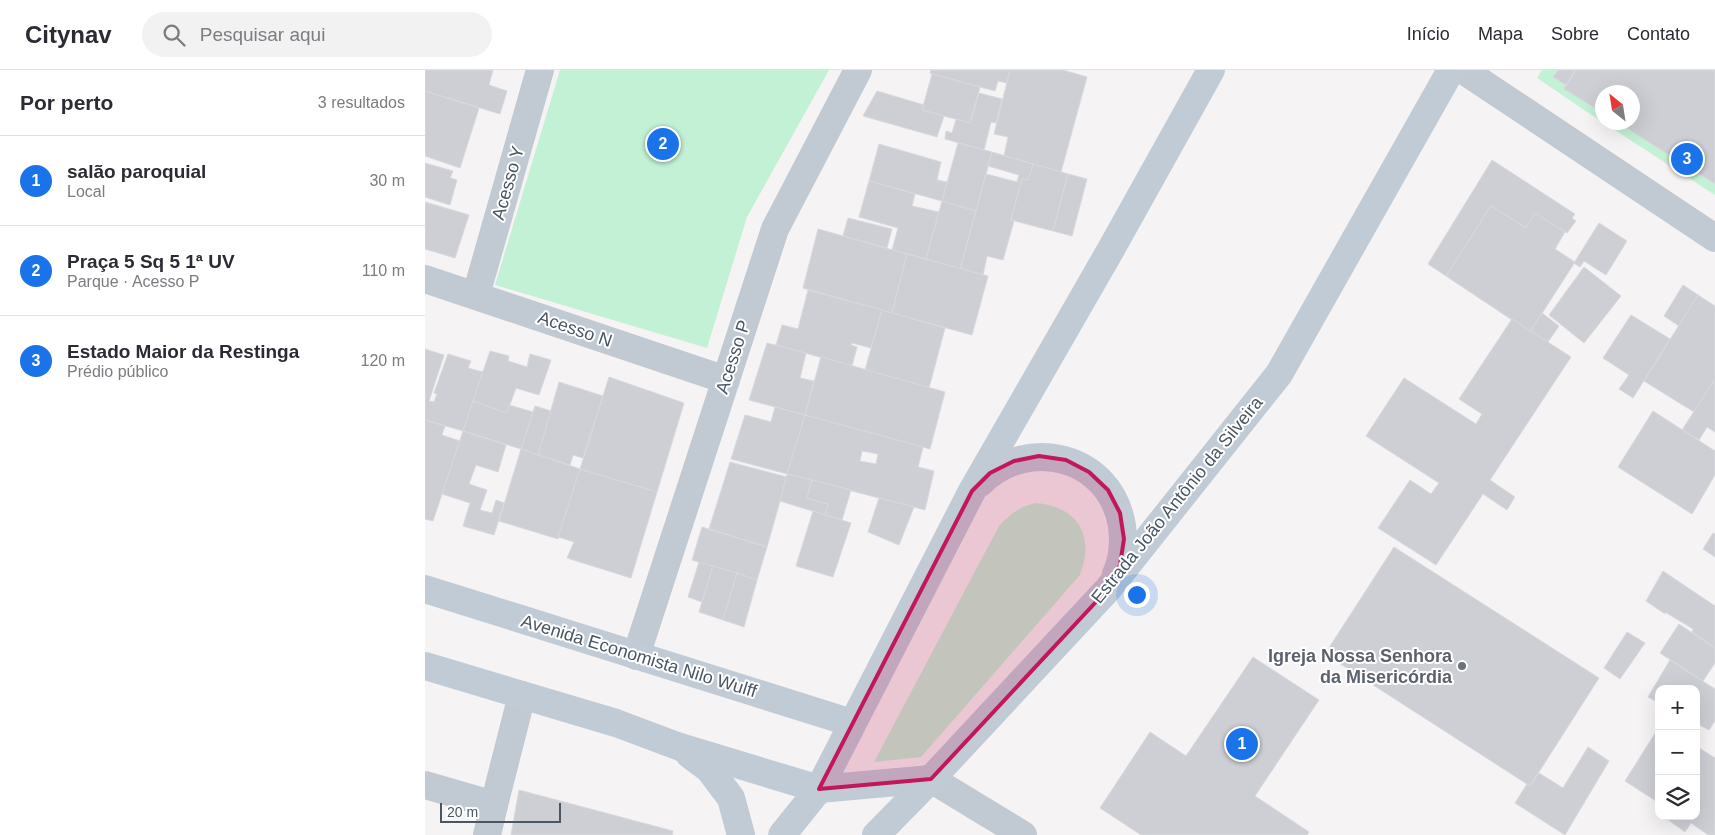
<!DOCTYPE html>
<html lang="pt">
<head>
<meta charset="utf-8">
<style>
  :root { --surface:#fff; --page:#f2f2f3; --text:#2b2b33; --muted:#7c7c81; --line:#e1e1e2; --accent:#1a73e8 }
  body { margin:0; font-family:Helvetica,sans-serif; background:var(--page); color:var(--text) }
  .controls { position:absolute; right:15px; bottom:15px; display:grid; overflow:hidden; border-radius:10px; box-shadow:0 5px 20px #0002 }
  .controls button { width:45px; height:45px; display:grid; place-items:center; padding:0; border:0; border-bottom:1px solid var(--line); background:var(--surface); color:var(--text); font:25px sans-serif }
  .compass { position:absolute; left:1170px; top:15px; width:45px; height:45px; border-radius:50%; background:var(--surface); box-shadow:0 5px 20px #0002; rotate:330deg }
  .scale { position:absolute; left:15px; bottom:12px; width:121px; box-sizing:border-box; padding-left:5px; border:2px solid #4a5661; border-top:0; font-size:14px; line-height:18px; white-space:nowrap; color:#4a5661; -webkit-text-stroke:4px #fff; paint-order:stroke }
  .you { position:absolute; left:711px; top:524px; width:18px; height:18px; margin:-12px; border:4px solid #fff; border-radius:50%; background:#1a73e8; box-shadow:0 0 0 8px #1a73e833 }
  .badge { display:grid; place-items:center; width:32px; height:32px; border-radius:50%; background:var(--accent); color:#fff; font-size:16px; font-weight:700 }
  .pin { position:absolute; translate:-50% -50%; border:2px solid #fff; box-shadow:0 1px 5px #0006 }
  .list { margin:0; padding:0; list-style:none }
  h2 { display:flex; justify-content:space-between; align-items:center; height:65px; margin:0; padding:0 20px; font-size:21px }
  h2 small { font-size:16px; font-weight:400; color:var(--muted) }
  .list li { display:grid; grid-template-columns:32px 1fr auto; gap:15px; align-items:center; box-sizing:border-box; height:90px; padding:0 20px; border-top:1px solid var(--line) }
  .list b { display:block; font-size:19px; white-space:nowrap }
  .list p { margin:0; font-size:16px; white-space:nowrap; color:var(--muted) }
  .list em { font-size:16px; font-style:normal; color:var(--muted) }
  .icon { flex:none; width:28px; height:28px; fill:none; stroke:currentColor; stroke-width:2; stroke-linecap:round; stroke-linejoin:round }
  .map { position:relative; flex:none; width:1290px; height:765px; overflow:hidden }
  header { display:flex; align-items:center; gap:30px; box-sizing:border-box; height:70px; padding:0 25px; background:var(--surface); border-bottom:1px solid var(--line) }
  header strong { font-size:24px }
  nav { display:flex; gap:28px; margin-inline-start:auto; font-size:18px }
  .search { width:350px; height:45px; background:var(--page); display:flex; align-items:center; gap:12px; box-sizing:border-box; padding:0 18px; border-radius:28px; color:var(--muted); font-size:19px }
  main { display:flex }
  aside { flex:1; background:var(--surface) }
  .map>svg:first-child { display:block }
</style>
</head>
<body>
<header>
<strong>Citynav</strong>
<div class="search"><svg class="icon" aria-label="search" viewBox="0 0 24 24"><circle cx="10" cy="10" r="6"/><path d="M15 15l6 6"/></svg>Pesquisar aqui</div>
<nav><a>Início</a><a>Mapa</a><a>Sobre</a><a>Contato</a></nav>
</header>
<main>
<aside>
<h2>Por perto<small>3 resultados</small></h2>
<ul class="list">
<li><span class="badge">1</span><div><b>salão paroquial</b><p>Local</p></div><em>30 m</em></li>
<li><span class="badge">2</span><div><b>Praça 5 Sq 5 1ª UV</b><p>Parque · Acesso P</p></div><em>110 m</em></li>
<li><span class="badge">3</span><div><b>Estado Maior da Restinga</b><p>Prédio público</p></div><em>120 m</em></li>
</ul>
</aside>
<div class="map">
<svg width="1290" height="765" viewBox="0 0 1290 765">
  <rect width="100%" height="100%" fill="#f5f3f3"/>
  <!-- green -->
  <g fill="#c3f1d5">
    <polygon points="135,0 404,0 322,147 282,278 70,215"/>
    <polygon points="1117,0 1290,0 1290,125 1179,53 1208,52 1208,22 1178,22 1177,52 1112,8"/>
    <path d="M 610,433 C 653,436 670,466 655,505 L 496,687 L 449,692 L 574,456 C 585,444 594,437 610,433 Z"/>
  </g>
  <!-- building -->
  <g fill="#cdcfd5" stroke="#d7d9de" fill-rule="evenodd">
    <polygon points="0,0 68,0 64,15 82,21 75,44 0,21"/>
    <polygon points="506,0 585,0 582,13 573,11 570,21 507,4 505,3"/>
    <polygon points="585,0 638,0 662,7 636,102 579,86 583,67 569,64"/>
    <polygon points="1133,0 1151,0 1141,15 1128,7"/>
    <polygon points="1151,0 1290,0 1290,114 1192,52 1208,52 1208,22 1178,22 1178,43 1139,19"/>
    <polygon points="507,4 555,17 545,53 497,40"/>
    <polygon points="0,21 54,38 35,98 0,86"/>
    <polygon points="452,21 499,35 497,40 519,46 512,67 438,46"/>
    <polygon points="554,23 577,29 571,53 566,52 559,80 520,69 521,61 527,63 531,49 545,53"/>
    <polygon points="533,73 567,82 551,141 517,131"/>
    <polygon points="454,74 516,92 512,110 522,112 517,131 444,111"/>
    <path d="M 567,82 L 608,94 L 603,110 L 597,109 L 586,150 L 589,151 L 578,190 L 562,186 L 558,205 L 535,199 ZM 563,96 L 594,105 L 592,112 L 561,104 Z"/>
    <polygon points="1067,90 1150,144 1147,148 1151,151 1142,163 1110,143 1101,158 1066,136 1021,206 1003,194"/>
    <polygon points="0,93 28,101 25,108 32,110 25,135 0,127"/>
    <polygon points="608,94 643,104 628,161 586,150 597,109 603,110"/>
    <polygon points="643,104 662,109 647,166 628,161"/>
    <polygon points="444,111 490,124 487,136 514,142 501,189 467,180 473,158 434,147"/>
    <polygon points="517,131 551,141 535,199 501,189"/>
    <polygon points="0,132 44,145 30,188 0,179"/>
    <polygon points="1066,136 1101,158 1110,143 1140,162 1130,179 1150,192 1105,262 1021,206"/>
    <polygon points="423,148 467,159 462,178 418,166"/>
    <polygon points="1174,153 1202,171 1181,205 1159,191 1155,197 1149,193"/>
    <polygon points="393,159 482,184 467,243 378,218"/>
    <polygon points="482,184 563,206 547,265 467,243"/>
    <polygon points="1159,197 1196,226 1159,273 1124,245"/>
    <polygon points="1258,215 1273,225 1254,256 1239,246"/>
    <polygon points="383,220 457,240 446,278 427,273 426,275 432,277 427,296 351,275 357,255 373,259"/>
    <polygon points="1273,225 1290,236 1290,309 1269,342 1219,311"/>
    <polygon points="457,240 520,258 504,318 440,300"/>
    <polygon points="1117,243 1134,256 1123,272 1105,262"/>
    <polygon points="1206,245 1245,269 1208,328 1194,319 1204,305 1178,288"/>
    <polygon points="1087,249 1146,287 1065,410 1090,427 1082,440 1058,424 1011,495 953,458 985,410 1006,424 1014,413 941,366 979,308 1051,354 1057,344 1034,329"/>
    <polygon points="342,273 381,283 375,308 389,311 380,345 324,330"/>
    <polygon points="0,279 19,285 4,331 9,332 12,324 9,323 23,284 46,291 43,298 58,302 38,361 0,350"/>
    <polygon points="65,281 84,286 83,291 102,297 105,284 126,290 114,325 91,318 82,343 48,331"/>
    <polygon points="396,287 520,322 505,379 380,345"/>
    <polygon points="184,307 259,333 232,422 155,399"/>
    <polygon points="1290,309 1290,362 1282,357 1274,370 1257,360"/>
    <polygon points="134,312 178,326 158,388 148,385 145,395 113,385"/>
    <polygon points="48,331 82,343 84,335 108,342 96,379 38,361"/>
    <polygon points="110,336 126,341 113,385 96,379"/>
    <polygon points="350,337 380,345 362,404 306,389 320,345 346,352"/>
    <polygon points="1228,341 1290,381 1290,405 1267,444 1193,397"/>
    <path d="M 380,345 L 498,377 L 493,397 L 509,401 L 500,440 L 362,404 ZM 437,381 L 453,384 L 451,394 L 435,391 Z"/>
    <polygon points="0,350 20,356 17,365 35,371 8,451 0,449"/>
    <polygon points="38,361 81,375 73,402 51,395 44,414 62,420 55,440 67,443 71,430 79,433 69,465 38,456 45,433 17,424"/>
    <polygon points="96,379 155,399 133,469 74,451"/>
    <polygon points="305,392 362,407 342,477 284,459"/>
    <polygon points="155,399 232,422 206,508 142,488 149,472 133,467"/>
    <polygon points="362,404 387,410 382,428 403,434 400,445 355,431"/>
    <polygon points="387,410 426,420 417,450 400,445 403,434 382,428"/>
    <polygon points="454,428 489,437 474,475 443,462"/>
    <polygon points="388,441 426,453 408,507 371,496"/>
    <polygon points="277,457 342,477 332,510 267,490"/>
    <polygon points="1288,463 1290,464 1290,487 1278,479"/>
    <polygon points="969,477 1174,608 1105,716 900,584"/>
    <polygon points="274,492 288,496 277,532 263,527"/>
    <polygon points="288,496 312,503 298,550 274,542"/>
    <polygon points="1238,501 1290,536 1290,578 1267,562 1268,559 1240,542 1240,544 1221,531"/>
    <polygon points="312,503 332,510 319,557 298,550"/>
    <polygon points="1254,554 1290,578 1290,593 1278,611 1235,583"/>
    <polygon points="1202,562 1220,573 1195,609 1179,598"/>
    <polygon points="828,587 894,630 830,726 884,762 882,765 716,765 675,738 725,662 761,686"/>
    <polygon points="1245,590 1290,619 1290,651 1284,660 1271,653 1271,619 1234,619 1234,633 1223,627"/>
    <polygon points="1234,657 1234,733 1200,711"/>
    <polygon points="1271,676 1290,688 1290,765 1283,765 1266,753 1260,762 1238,746 1271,746"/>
    <polygon points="1163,677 1184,691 1140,765 1090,733 1102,714 1105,716 1114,703 1138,718"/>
    <polygon points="94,720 248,761 247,765 86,765"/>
  </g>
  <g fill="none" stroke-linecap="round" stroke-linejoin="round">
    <!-- street -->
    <g stroke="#c1cad2" stroke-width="28">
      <polyline points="1038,0 1290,168"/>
      <polyline points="0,209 301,310"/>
      <polyline points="51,225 115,0"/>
      <polyline points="211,586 350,159 433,0"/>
      <polyline points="506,709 598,765"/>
      <polyline points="0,715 69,735 62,765"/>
      <polyline points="69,735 97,625"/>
    </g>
    <!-- secondary -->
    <g stroke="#c1cbd6" stroke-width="28">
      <path d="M 555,413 C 603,365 686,386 697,456 C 699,472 698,489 691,504"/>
      <polyline points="0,519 427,653"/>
      <polyline points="0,596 191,653 255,677 394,719 506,709"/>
      <polyline points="264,684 284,699 306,728 316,765"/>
      <polyline points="357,765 394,719 547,421 685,181 786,0"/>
      <polyline points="451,765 506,709 683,519 854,304 1026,0"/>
    </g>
  </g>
  <!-- marked area -->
  <path fill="#c2185b" fill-opacity="0.2" stroke="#c2185b" stroke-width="4" stroke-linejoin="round" d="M 614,386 L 641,390 L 664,402 L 683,420 L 695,443 L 699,469 L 695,495 L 683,519 L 506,709 L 394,719 L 547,421 L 565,403 L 589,391 Z"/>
  <!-- markers -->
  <circle fill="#6b7280" stroke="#fff" stroke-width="2" cx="1037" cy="596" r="5"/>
  <g text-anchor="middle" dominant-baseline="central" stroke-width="4" stroke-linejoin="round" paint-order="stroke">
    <!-- street labels -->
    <g font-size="18" fill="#4a5661" stroke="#fff">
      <text transform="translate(83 113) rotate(-74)">Acesso Y</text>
      <text transform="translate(150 259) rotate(19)">Acesso N</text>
      <text transform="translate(308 287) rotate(-72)">Acesso P</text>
      <text transform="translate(752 430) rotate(-51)">Estrada João Antônio da Silveira</text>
      <text transform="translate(214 586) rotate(17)">Avenida Economista Nilo Wulff</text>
    </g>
    <!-- worship labels -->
    <g font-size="18" font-weight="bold" fill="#5b616d" stroke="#fff" text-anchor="end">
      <text x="1027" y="586">Igreja Nossa Senhora<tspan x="1027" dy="21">da Misericórdia</tspan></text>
    </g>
  </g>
</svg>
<div class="controls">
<button>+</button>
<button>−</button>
<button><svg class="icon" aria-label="layers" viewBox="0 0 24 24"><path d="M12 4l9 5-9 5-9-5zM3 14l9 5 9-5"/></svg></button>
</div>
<svg class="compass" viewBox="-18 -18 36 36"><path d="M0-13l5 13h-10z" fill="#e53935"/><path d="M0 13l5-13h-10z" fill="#7c7c81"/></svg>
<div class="scale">20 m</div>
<div class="you"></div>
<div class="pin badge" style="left:817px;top:674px">1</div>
<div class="pin badge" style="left:238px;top:74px">2</div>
<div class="pin badge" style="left:1262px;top:89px">3</div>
</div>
</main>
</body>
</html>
